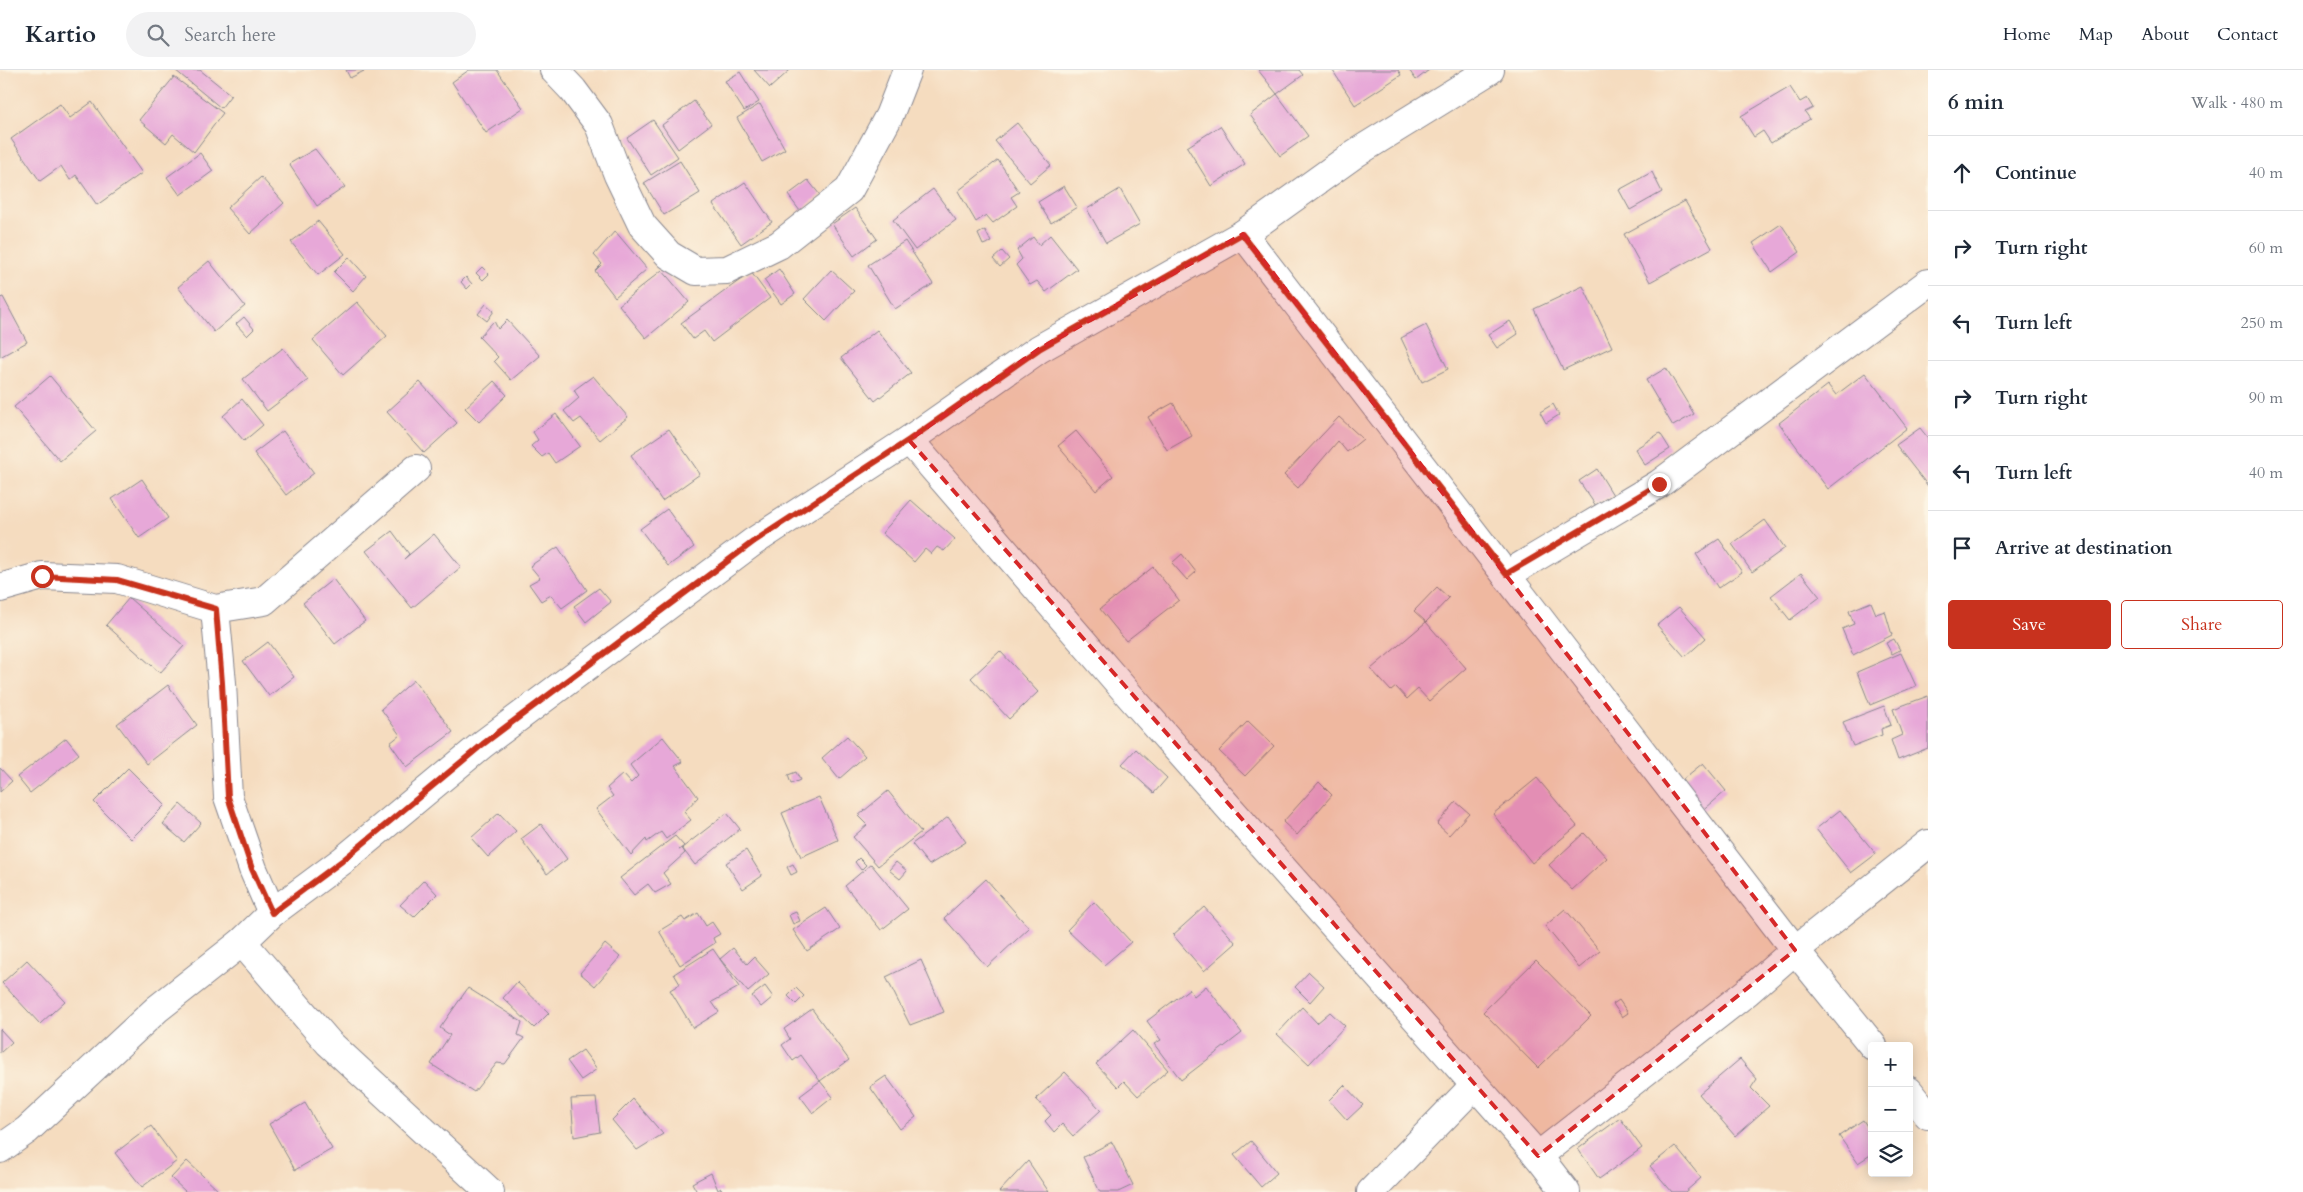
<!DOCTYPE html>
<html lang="en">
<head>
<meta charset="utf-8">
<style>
  :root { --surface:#fff; --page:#f2f2f3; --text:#1f2937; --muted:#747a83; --line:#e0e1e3; --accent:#c8321e }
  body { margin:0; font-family:Cardo,serif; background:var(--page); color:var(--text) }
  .controls { position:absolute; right:15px; bottom:15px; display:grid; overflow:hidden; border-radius:5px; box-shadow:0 2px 12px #0003 }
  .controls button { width:45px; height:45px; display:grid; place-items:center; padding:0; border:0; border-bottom:1px solid var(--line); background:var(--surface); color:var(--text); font:25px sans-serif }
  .stop { position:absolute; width:15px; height:15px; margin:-11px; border:4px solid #c8321e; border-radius:50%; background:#fff }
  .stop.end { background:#c8321e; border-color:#fff; box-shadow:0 1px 5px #0008 }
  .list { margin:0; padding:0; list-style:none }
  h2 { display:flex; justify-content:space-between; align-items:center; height:65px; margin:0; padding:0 20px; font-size:21px }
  h2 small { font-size:16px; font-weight:400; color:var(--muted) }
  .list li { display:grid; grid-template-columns:32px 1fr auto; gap:15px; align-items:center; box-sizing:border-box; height:75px; padding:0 20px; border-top:1px solid var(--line) }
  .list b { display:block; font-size:19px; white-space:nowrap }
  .list em { font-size:16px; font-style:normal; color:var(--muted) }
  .actions { display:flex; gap:10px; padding:15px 20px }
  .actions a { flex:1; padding:11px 0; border:1px solid var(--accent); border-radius:5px; text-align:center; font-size:18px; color:var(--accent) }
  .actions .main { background:var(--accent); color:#fff }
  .icon { flex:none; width:28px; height:28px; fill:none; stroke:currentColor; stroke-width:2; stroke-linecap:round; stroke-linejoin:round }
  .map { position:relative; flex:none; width:1928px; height:1122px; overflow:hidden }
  header { display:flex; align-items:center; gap:30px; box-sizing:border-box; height:70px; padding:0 25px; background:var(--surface); border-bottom:1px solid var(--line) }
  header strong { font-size:24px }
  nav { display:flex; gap:28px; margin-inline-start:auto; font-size:18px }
  .search { width:350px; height:45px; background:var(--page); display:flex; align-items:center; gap:12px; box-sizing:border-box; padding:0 18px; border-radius:28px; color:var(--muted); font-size:19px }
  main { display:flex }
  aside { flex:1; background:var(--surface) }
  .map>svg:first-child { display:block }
</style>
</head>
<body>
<header>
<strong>Kartio</strong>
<div class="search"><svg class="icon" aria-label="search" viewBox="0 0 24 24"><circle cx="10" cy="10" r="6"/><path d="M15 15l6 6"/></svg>Search here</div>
<nav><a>Home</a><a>Map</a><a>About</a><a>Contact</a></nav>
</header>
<main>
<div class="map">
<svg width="1928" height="1122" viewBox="0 0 1928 1122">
  <rect width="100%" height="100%" fill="#fcf5e5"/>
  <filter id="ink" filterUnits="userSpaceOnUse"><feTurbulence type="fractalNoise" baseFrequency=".02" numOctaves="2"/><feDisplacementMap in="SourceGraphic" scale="10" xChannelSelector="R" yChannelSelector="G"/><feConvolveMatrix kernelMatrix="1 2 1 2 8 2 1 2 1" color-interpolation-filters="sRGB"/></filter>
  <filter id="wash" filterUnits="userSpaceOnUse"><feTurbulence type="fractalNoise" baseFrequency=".0096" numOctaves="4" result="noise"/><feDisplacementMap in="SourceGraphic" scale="20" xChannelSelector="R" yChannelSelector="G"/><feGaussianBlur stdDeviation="1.12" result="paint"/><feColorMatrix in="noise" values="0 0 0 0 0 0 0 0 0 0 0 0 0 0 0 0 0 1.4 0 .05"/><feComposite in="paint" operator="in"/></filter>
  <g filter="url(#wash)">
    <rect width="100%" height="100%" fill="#f5dcbf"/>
    <g id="blocks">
      <!-- building -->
      <g fill="#e7a8d8">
        <polygon points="175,0 200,0 231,25 221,38"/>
        <polygon points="346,0 366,0 350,8"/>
        <polygon points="469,0 497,0 523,38 486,63 452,12"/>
        <polygon points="754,0 790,0 770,18"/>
        <polygon points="1258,0 1299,0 1303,5 1277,24"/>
        <polygon points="1335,0 1398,0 1401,5 1355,35 1333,1"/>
        <polygon points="1409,0 1429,0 1416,10"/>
        <polygon points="740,2 759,32 744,41 725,11"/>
        <polygon points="174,7 223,43 194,82 173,64 166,73 139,50"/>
        <polygon points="1790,17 1800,32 1807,28 1813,38 1805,42 1810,49 1771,73 1763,61 1754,67 1741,46"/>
        <polygon points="1277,24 1308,66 1280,86 1250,45"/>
        <polygon points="694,31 711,54 678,79 662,55"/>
        <polygon points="92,32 142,103 97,135 76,105 70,110 61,96 40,111 11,69 60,34 70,48"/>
        <polygon points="760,34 785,79 762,92 737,48"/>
        <polygon points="653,50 678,87 651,105 627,68"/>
        <polygon points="1017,53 1051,95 1030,113 995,71"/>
        <polygon points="1220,56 1245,94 1211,116 1187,77"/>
        <polygon points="315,79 345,117 317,136 289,94"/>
        <polygon points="200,83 213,101 180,125 167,107"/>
        <polygon points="998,90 1019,122 1011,127 1017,136 993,153 986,145 976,152 958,121"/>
        <polygon points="680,91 700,123 664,145 644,113"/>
        <polygon points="1652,102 1662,122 1630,140 1619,120"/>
        <polygon points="261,107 284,133 250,164 227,138"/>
        <polygon points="808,110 820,125 800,141 788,125"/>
        <polygon points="745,112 772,152 741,174 713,134"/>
        <polygon points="1064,116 1077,137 1051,153 1038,132"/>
        <polygon points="933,119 956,150 915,180 893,150"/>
        <polygon points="1120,119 1140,154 1106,173 1087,139"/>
        <polygon points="1685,131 1712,178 1650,212 1624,164"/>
        <polygon points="855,138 877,169 854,186 832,154"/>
        <polygon points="318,151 345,184 318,205 291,172"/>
        <polygon points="1781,154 1800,182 1772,202 1753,173"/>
        <polygon points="985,160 991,172 983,175 978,164"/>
        <polygon points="615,161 647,199 615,227 595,201 602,194 594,185"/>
        <polygon points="1050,165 1077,199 1046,222 1037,211 1030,215 1016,195 1022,189 1017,180 1033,167 1039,175"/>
        <polygon points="905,171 933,214 895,239 868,195"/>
        <polygon points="1002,181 1009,189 1000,197 993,189"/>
        <polygon points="349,187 366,206 353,221 334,202"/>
        <polygon points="209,191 245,236 214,262 178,217"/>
        <polygon points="482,197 489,204 483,210 476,203"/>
        <polygon points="779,199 795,224 781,234 764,210"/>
        <polygon points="662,200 689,232 646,268 619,235"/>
        <polygon points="831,200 854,221 826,251 804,229"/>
        <polygon points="751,202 770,228 712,272 704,261 693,269 681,253"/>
        <polygon points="466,207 472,214 467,219 461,212"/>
        <polygon points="1583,216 1612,277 1563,300 1534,239"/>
        <polygon points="3,227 27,272 0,287 0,228"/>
        <polygon points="357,232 387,266 343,305 313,270"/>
        <polygon points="486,234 494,241 487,251 478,244"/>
        <polygon points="244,247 254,259 247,266 236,254"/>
        <polygon points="507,250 540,286 511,310 494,291 498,287 479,267 494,251 498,259"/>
        <polygon points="1510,251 1518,264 1497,278 1488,265"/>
        <polygon points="1426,255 1448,299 1422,312 1401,268"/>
        <polygon points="877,260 911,303 875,331 841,288"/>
        <polygon points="283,278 308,310 267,341 243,309"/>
        <polygon points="1666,298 1694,344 1673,356 1646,310"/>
        <polygon points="1865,303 1907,358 1828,419 1779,353 1828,315 1836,325"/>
        <polygon points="50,306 96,361 60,391 14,337"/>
        <polygon points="593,306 628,347 600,370 581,348 574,353 564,341 579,328 574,320"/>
        <polygon points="494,311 507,325 479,352 465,338"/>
        <polygon points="420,312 457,353 424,383 387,342"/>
        <polygon points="242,329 263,355 244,371 223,346"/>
        <polygon points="1173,333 1192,366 1167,380 1148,347"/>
        <polygon points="1553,334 1559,345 1546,353 1540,342"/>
        <polygon points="556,344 580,376 555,393 548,383 542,387 531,376 538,370 533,362"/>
        <polygon points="1339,347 1363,369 1347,382 1338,371 1298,418 1284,405"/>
        <polygon points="1920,358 1928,368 1928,416 1896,375"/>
        <polygon points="669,359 700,404 662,431 631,385"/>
        <polygon points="283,361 314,403 286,425 254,383"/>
        <polygon points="1076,361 1113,406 1096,421 1058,376"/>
        <polygon points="1660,363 1670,379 1645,395 1635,379"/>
        <polygon points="1597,399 1613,425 1596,436 1579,411"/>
        <polygon points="142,409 168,448 139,468 112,429"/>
        <polygon points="911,430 955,469 944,481 937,477 931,484 925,479 914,492 882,463"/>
        <polygon points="667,439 694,477 668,496 640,459"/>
        <polygon points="1765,450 1785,478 1752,502 1732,474"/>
        <polygon points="392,461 409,484 404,489 434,464 461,497 412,538 366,481"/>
        <polygon points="1719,469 1742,502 1718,518 1696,484"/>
        <polygon points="558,477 587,520 562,538 551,525 541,531 529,514 540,508 530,496"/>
        <polygon points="1182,484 1196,502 1187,510 1172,493"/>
        <polygon points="1153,497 1179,530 1126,571 1100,539"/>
        <polygon points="1801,503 1820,527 1790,550 1771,526"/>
        <polygon points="333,509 365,551 335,574 303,533"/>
        <polygon points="1437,517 1449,528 1426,552 1466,598 1429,631 1418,619 1407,629 1396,617 1391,621 1371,599 1426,552 1414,541"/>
        <polygon points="599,518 611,532 586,552 574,536"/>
        <polygon points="129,528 184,576 160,603 106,555"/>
        <polygon points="1871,532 1876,544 1885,541 1892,565 1853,585 1842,559 1854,554 1849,541"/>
        <polygon points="1679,537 1706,568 1685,587 1657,555"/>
        <polygon points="1894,569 1900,580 1892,584 1886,573"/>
        <polygon points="268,572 294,607 269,626 243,591"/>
        <polygon points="1000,581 1038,622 1009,649 971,608"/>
        <polygon points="1901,583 1916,616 1870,635 1857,602"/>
        <polygon points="414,610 453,662 407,697 390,673 400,665 381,639"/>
        <polygon points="168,615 197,655 147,694 117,654"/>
        <polygon points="1928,626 1928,678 1898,690 1891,670 1902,665 1893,639"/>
        <polygon points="1884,636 1891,655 1881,659 1882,665 1853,676 1843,652"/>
        <polygon points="1248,651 1274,676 1245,706 1219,681"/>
        <polygon points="847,666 865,686 839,709 822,688"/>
        <polygon points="663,667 683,692 675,696 698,727 684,742 691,750 666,769 661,762 647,772 646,769 631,785 596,739 613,726 607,718 623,704 631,713 638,706 630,695"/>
        <polygon points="66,668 79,684 30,723 17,707"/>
        <polygon points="1136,679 1167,708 1154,723 1122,694"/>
        <polygon points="1703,693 1726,721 1700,743 1677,714"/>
        <polygon points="0,698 12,711 0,722"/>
        <polygon points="128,698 165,735 131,769 94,732"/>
        <polygon points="796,702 800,710 791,714 788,705"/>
        <polygon points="1537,708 1577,756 1532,793 1493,744"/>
        <polygon points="1319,712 1332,725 1297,765 1283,752"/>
        <polygon points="888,721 921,762 878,796 853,767 867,755 858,746"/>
        <polygon points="819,727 838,770 801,787 782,743"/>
        <polygon points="1456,732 1469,743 1449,765 1437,754"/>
        <polygon points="180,734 201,753 184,772 163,754"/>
        <polygon points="1840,740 1876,784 1851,803 1816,759"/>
        <polygon points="499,743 516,761 488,787 471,768"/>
        <polygon points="727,743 740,759 695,795 682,778"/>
        <polygon points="948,747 966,772 929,795 912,774"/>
        <polygon points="541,754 567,789 547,804 521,769"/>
        <polygon points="1584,763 1607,788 1572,820 1549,795"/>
        <polygon points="675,766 684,776 679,780 682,778 685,783 663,803 671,814 655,823 648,814 634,825 620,808"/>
        <polygon points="746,780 762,806 743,819 726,793"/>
        <polygon points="859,788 866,795 861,800 855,792"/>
        <polygon points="896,792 907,801 900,809 889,800"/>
        <polygon points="793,794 797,802 791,805 787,797"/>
        <polygon points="871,794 908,839 881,860 845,816"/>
        <polygon points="986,809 1029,858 987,897 944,848"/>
        <polygon points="424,810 437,824 414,847 400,835"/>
        <polygon points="1094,832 1131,872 1104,895 1067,860"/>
        <polygon points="1204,837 1236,873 1204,901 1173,865"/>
        <polygon points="826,838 840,859 807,881 793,860"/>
        <polygon points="1565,839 1600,881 1579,898 1545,856"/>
        <polygon points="796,842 800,851 793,854 789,845"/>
        <polygon points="698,843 706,856 712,852 720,864 713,868 715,873 680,895 659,861 682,847 685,851"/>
        <polygon points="605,874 620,887 595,916 580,903"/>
        <polygon points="733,878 747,894 754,887 769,904 748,922 720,889"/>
        <polygon points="713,879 739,917 712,932 719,942 693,958 670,920 680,914 674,904"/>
        <polygon points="27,890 65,931 40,954 2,913"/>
        <polygon points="921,890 944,942 910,955 886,907"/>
        <polygon points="1536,890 1591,946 1538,998 1483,942"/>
        <polygon points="1309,902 1324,916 1310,932 1295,917"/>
        <polygon points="517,912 549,943 534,958 503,928"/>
        <polygon points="765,916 773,927 761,937 752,926"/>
        <polygon points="1206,916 1242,963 1181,1010 1154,974 1161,970 1147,951 1189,919 1194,926"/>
        <polygon points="468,918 522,952 518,965 524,968 505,994 497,993 474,1022 431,994 450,965 440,958"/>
        <polygon points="796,918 804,926 796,934 788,926"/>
        <polygon points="1619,930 1628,943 1622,947 1613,934"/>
        <polygon points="1302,937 1317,953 1330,942 1345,956 1309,994 1277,964"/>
        <polygon points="812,939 849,990 820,1011 801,985 793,991 782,975 790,969 784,959"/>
        <polygon points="0,959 12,972 0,983"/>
        <polygon points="1133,960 1168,1000 1138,1026 1124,1011 1118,1017 1096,994"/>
        <polygon points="583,980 597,999 581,1010 567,991"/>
        <polygon points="1740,989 1757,1009 1751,1018 1769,1036 1735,1066 1699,1024"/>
        <polygon points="1065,1002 1101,1040 1073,1066 1062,1054 1054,1062 1045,1051 1051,1045 1036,1029"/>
        <polygon points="886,1006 916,1047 900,1059 870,1017"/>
        <polygon points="820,1011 833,1027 813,1043 800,1026"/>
        <polygon points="1344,1015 1363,1035 1347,1050 1329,1030"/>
        <polygon points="596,1028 600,1062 574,1067 571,1029"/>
        <polygon points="633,1029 663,1064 637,1080 612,1050"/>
        <polygon points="305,1033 332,1079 295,1100 269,1054"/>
        <polygon points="1620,1048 1642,1078 1599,1109 1578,1079"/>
        <polygon points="1863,1050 1872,1064 1872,1084 1858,1093 1839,1066"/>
        <polygon points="151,1056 177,1091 142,1117 115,1083"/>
        <polygon points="1251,1071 1277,1103 1261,1117 1234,1085"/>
        <polygon points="1112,1072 1133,1115 1118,1122 1100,1122 1083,1087"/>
        <polygon points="1675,1076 1701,1108 1685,1122 1672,1122 1650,1096"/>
        <polygon points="187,1091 220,1122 186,1122 171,1108"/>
        <polygon points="1028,1091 1049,1122 999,1122"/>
        <polygon points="711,1103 718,1120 721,1118 723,1122 697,1122 692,1113"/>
      </g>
    </g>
  </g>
  <g filter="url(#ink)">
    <use href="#blocks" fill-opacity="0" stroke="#88868e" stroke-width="1"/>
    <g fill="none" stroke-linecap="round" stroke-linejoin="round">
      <!-- minor casing -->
      <g stroke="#88868e" stroke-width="30">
        <g id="minor">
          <polyline points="554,0 573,20 599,55 618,105 642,155 669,185 696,201 727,200 779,175 849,120 889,46 907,0"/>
          <polyline points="1243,164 1795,880 1873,976"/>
          <polyline points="909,370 1129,625 1538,1086 1566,1122"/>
          <polyline points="1506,505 1659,414 1928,213"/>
          <polyline points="0,518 42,506 117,509 215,539 264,531 416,399"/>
          <polyline points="215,539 222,613 228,727 253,799 272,843"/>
          <polyline points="242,872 329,973 490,1122"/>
          <polyline points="1909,1021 1928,1045"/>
          <polyline points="0,1079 27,1060 157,939 242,872 272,843 342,791 483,674 753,472 909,370 1039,279 1243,164 1356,83 1490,0"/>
          <polyline points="1538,1086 1747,922 1795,880 1928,774"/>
          <polyline points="1371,1122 1474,1016"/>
        </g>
      </g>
      <!-- minor -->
      <use href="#minor" stroke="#fff" stroke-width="28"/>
    </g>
  </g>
  <g fill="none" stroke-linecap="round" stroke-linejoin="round" filter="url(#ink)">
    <!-- route -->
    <polyline stroke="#c8321e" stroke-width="6" points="42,506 117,510 216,539 222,613 228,727 252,799 272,843 342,791 483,674 753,472 909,370 1039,279 1242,164 1506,504 1659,414"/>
  </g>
  <!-- marked area -->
  <path fill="#d62828" fill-opacity="0.2" stroke="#d62828" stroke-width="4" stroke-dasharray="10 6" stroke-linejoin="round" d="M 1243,164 L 1795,880 L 1538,1086 L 909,370 L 1039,279 Z"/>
</svg>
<div class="controls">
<button>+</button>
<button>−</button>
<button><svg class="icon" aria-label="layers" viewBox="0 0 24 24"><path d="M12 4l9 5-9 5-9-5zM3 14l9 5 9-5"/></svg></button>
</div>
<div class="stop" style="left:42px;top:506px"></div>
<div class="stop end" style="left:1659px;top:414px"></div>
</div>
<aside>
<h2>6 min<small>Walk · 480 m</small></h2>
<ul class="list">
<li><svg class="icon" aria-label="ahead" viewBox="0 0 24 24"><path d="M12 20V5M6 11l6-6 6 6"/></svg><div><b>Continue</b></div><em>40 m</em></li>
<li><svg class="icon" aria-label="right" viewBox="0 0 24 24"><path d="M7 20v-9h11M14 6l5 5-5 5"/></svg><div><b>Turn right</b></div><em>60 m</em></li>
<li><svg class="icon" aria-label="left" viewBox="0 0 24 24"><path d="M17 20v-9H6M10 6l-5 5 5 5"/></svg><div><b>Turn left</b></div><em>250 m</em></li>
<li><svg class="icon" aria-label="right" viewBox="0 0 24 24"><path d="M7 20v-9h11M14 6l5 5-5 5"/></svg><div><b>Turn right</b></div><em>90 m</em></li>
<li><svg class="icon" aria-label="left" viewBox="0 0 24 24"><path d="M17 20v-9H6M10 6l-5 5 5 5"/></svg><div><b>Turn left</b></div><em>40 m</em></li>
<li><svg class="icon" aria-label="arrive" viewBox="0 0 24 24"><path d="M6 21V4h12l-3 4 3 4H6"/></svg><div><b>Arrive at destination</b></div></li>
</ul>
<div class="actions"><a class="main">Save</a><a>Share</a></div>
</aside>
</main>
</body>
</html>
